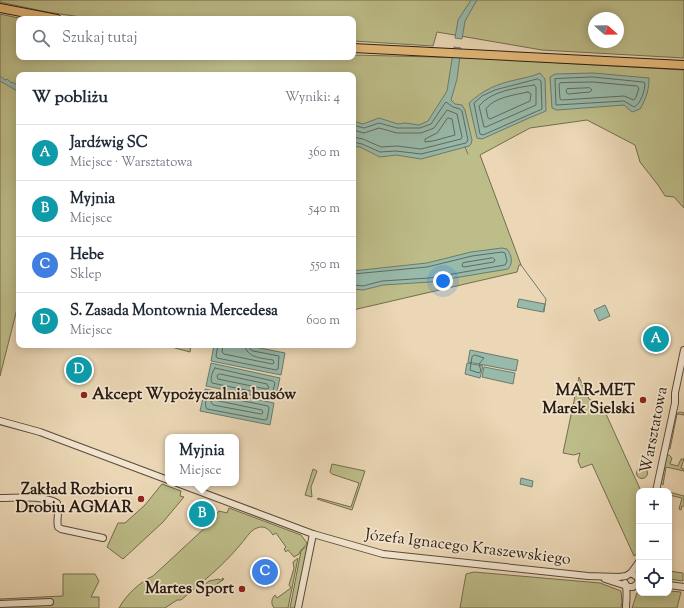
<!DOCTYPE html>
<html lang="pl">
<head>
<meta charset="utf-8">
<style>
  :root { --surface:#fff; --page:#f2f2f3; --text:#1f2937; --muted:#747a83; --line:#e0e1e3; --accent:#0f766e }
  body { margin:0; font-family:"Sorts Mill Goudy",serif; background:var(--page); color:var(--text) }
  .controls { position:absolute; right:12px; bottom:12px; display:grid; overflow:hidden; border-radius:8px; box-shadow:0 2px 10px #0003 }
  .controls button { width:36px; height:36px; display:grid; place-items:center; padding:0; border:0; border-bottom:1px solid var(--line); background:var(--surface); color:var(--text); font:20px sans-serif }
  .compass { position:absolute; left:588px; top:12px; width:36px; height:36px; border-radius:50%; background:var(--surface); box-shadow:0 2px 10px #0003; rotate:110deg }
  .you { position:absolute; left:443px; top:281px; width:14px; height:14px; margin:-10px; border:3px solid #fff; border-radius:50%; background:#1a73e8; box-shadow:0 0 0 6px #1a73e833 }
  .badge { display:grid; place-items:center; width:26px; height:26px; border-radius:50%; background:var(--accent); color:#fff; font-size:13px; font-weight:700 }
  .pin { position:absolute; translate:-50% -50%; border:2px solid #fff; box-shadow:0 1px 4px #0006 }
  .popup { position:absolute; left:165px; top:434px; width:74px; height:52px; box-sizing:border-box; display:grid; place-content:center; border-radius:8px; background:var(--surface); filter:drop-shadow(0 1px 3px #0005); font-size:13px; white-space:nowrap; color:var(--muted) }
  .popup b { font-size:15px; color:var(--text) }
  .popup::after { content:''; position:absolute; left:50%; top:100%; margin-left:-8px; border:8px solid transparent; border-top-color:var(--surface) }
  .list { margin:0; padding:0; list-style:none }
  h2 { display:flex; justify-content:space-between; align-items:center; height:52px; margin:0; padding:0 16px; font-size:17px }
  h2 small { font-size:13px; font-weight:400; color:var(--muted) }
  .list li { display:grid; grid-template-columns:26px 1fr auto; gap:12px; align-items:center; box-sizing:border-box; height:56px; padding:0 16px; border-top:1px solid var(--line) }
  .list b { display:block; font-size:15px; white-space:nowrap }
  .list p { margin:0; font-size:13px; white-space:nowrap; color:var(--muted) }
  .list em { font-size:13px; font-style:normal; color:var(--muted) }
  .icon { flex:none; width:22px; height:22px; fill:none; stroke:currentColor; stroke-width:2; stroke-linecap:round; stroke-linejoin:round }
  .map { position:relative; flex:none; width:684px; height:608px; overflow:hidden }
  .search { position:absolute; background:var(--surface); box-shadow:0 2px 10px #0003; left:16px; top:16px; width:340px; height:44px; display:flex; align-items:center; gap:10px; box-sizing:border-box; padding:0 14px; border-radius:8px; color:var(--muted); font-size:15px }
  .panel { position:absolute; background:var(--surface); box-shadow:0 2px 10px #0003; left:16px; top:72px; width:340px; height:276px; border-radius:8px }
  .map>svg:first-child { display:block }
</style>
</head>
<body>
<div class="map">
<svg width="684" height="608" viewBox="0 0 684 608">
  <rect width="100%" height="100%" fill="#ebd7b5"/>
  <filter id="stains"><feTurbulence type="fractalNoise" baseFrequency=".005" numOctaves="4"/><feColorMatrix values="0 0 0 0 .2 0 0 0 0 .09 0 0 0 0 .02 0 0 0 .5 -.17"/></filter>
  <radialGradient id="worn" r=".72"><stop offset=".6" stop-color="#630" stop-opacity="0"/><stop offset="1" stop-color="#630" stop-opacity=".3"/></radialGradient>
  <!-- green -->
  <g fill="#bdbd89" stroke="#746c4e" fill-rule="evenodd">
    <path d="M 0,0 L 684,0 L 684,58 L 542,50 L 437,32 L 433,46 L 353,41 L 353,19 L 94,19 L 47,12 L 0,2 ZM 594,18 L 618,18 L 618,42 L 594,42 Z"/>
    <polygon points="0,14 23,19 19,19 19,57 353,57 353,55 474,58 684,70 684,208 674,197 665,196 658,185 640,162 635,145 587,120 530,128 480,155 521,265 519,265 517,272 353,310 353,75 19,75 19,301 0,376"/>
    <polygon points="164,345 191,345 190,352"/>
    <polygon points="579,377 589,399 600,405 606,414 641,491 639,491 639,550 638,553 634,556 592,464 581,468 578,461 580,453 574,455 563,453"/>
    <polygon points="680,412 684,413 684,415 677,414 670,449 668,448 676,414"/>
    <polygon points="667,455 669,455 672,458 670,464 678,466 681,459 684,459 681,468 684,469 684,471 666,467 663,485 661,483"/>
    <polygon points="332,464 365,471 352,510 317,499 318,498 351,507 359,483 332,474 330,472"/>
    <circle cx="642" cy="473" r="5.5"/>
    <polygon points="313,469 317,471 311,487 312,497 305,495"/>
    <polygon points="162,484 181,491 180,496 184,497 163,522 123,559 107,547 118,523 125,523 145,505"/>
    <polygon points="669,492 684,496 684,506 682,506 681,510 679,509 682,498 669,495"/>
    <path d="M 229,508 L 301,535 L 307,543 C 306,547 300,549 299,554 L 294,557 L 288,550 L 286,552 L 284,549 L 286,547 L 276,533 L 273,535 C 269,529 264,525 257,528 C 250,530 245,540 240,545 C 223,566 201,583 181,600 L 177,600 L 165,608 L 119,608 C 126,595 140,582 153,576 L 208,525 L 219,511 L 227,513 Z"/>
    <polygon points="308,545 295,608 290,608 301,551"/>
    <path d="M 298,558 L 288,608 L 274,608 C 271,604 271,599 275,595 L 277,598 L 291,588 L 289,585 L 294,568 L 293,562 Z"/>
    <polygon points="669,571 683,573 683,581 669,579"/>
    <polygon points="474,572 600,583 621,591 622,602 621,608 460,608 466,574"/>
    <polygon points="63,574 95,574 99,581 91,597 99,597 99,608 0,608 0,599 63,596"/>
    <polygon points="222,578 224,579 213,587 211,585 202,587 209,581 219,579 220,580 223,580"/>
    <polygon points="669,591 681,592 677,608 632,608 637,593 639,592 639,593 669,593"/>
  </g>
  <!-- water -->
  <g fill="#98baab" stroke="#6c7a6e">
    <polygon points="471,0 477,0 465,21 462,39 455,38 458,20"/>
    <polygon points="454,47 461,48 457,79 451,100 455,104 462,105 465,110 472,140 471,144 469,146 421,159 396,155 380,157 360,147 353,146 353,121 363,124 379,118 398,124 405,123 419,125 428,121 447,91"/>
    <path d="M 540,73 L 545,79 L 546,111 L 529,118 L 482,139 L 477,138 L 469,103 C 483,90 497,84 515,80 C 523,78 531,77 540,73 Z"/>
    <path d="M 593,73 L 649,78 C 649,90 646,99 640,109 L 632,112 L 624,105 L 557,110 L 552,108 L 550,77 L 555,74 Z"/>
    <polygon points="0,76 5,80 7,79 12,83 13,82 19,87 19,92 0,81"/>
    <path d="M 502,248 L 507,249 C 511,255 514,262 508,269 L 430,282 L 383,285 L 363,290 L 353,289 L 353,271 L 427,263 L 471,252 Z"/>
    <polygon points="519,299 545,304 543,312 517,307"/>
    <polygon points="605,305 610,316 599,321 594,310"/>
    <polygon points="214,345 245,345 285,353 281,375 211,361"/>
    <polygon points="470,350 518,360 516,371 468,362"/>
    <polygon points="211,363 280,378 275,400 206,386"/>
    <polygon points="467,363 483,366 480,378 465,374"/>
    <polygon points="484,367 515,373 513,384 482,377"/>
    <polygon points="205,389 274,403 270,425 200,411"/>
    <polygon points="521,478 533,481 532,487 520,484"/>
  </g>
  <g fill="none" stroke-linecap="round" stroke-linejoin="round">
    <!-- shore -->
    <g stroke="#616a5e" stroke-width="1">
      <path d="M 593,77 L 643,82 L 645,83 C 645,90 641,104 634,107 L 624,101 L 556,105 L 555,79 Z"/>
      <polygon points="538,79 541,81 542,109 483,135 480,134 474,103 482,96 495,90"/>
      <polygon points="593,82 637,86 639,88 636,97 634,100 624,96 562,100 560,99 559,85 560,83"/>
      <path d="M 534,85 L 536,87 L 536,105 L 486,127 L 484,127 L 479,106 C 491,91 516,88 534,85 Z"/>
      <polygon points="590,88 592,90 590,92 568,94 566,92 567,89"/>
      <path d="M 528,92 L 531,94 L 530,101 L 490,119 L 488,118 L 486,109 C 494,97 515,95 528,92 Z"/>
      <polygon points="448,118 452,119 455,135 433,141 425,142 425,139 437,133"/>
      <polyline points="353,125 364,128 379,123 397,128 420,128 431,124 445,103 446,102 453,107 460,109 462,111 468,140 466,143 421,154 396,151 380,152 362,144 353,142"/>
      <polyline points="353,130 364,133 379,128 397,133 421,133 434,128 447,110 457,114 462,137 461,139 421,149 397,146 381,147 363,139 353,137"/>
      <polygon points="493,258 495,260 494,262 464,267 462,266 463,263"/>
      <polyline points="353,274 427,267 472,256 502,252 505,253 507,261 505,265 429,278 382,281 363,286 353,285"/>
      <polyline points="218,345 216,356 217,358 276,370 278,369 279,356 253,351 250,349 250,345"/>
      <path d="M 223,345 L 222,352 L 224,354 L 272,364 L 274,363 L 273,360 C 262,358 246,358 245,345"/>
      <polygon points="475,355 484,358 479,364 481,371 479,373 470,370 472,357"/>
      <path d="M 215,368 L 273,381 L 275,383 L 272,394 L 270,395 L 212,383 C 210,380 212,371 215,368 Z"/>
      <polygon points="220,374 267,384 269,388 266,389 218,379 217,376"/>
      <path d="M 209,394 L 268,406 L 269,408 L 267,419 L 265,420 L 207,409 C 204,405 206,397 209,394 Z"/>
      <polygon points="214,400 262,410 263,413 261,414 213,405 211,402"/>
    </g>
    <!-- stream -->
    <g stroke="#6c7a6e" stroke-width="1">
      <polyline points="465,147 468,154"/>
      <polyline points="521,265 546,299 544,312"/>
    </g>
    <!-- minor casing -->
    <g stroke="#5a4a3b" stroke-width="8">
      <g id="minor">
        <polyline points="0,421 40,432 168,480"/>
        <polyline points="177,483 313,534 383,554 588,576 619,577 626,576 631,573 639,578"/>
        <polyline points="656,491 675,403 675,393 684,350"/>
        <path d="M 0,498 C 16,498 43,495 57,503 C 60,511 56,519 58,527 L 61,529 L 103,538"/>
        <polyline points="631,573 639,562"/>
        <polyline points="605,579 630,587 633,587 638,583 639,572"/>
        <path d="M 625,583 C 628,590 626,600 626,608"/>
        <polyline points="669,585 684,587"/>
        <polyline points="0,604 50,602"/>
        <polyline points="298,608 313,534"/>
      </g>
    </g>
    <!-- major casing -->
    <g stroke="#2a1b12" stroke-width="10">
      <g id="major">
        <polyline points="0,8 57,19"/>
        <polyline points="353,48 684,65"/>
      </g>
    </g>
    <!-- minor -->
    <use href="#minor" stroke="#f2e5cf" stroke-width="6"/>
    <!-- major -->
    <use href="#major" stroke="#e6bc7a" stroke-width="8"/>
  </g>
  <!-- markers -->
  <g fill="#8f2418" stroke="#f2e5cf" stroke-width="1.5">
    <circle cx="84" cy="395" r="4"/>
    <circle cx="643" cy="400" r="4"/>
    <circle cx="141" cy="499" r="4"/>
    <circle cx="242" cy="589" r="4"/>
  </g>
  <g text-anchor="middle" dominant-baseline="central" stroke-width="3.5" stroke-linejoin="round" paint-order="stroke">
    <!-- poi labels -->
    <g font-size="16" font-weight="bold" fill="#2a1b12" stroke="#f2e5cf" text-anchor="end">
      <text x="635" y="391">MAR-MET<tspan x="635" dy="18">Marek Sielski</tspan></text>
      <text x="92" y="395" text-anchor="start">Akcept Wypożyczalnia busów</text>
      <text x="133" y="490">Zakład Rozbioru<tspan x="133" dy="18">Drobiu AGMAR</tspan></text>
      <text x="234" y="589">Martes Sport</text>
    </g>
    <!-- street labels -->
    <g font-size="16" fill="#2a1b12" stroke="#f2e5cf">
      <text transform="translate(655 430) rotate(-79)">Warsztatowa</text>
      <text transform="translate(468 548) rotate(7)">Józefa Ignacego Kraszewskiego</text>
    </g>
  </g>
  <rect width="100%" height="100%" filter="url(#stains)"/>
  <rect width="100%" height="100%" fill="url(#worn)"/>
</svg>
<div class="controls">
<button>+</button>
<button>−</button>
<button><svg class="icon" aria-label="locate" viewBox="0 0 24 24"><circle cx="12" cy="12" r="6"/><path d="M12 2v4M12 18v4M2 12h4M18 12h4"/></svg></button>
</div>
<svg class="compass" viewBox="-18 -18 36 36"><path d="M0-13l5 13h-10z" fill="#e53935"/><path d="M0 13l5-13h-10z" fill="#747a83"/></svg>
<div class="you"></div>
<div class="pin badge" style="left:656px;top:339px;background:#0f9aa8">A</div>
<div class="pin badge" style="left:202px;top:514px;background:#0f9aa8">B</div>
<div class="popup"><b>Myjnia</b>Miejsce</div>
<div class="pin badge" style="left:265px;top:572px;background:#3f7fe0">C</div>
<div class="pin badge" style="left:79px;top:370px;background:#0f9aa8">D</div>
<div class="search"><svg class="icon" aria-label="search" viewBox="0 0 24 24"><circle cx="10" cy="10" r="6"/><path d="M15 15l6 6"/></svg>Szukaj tutaj</div>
<section class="panel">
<h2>W pobliżu<small>Wyniki: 4</small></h2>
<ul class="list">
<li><span class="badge" style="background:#0f9aa8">A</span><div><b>Jardźwig SC</b><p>Miejsce · Warsztatowa</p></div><em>360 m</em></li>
<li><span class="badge" style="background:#0f9aa8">B</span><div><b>Myjnia</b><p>Miejsce</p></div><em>540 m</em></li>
<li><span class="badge" style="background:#3f7fe0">C</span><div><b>Hebe</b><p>Sklep</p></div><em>550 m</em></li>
<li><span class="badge" style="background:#0f9aa8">D</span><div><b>S. Zasada Montownia Mercedesa</b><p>Miejsce</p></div><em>600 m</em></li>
</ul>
</section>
</div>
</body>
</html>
